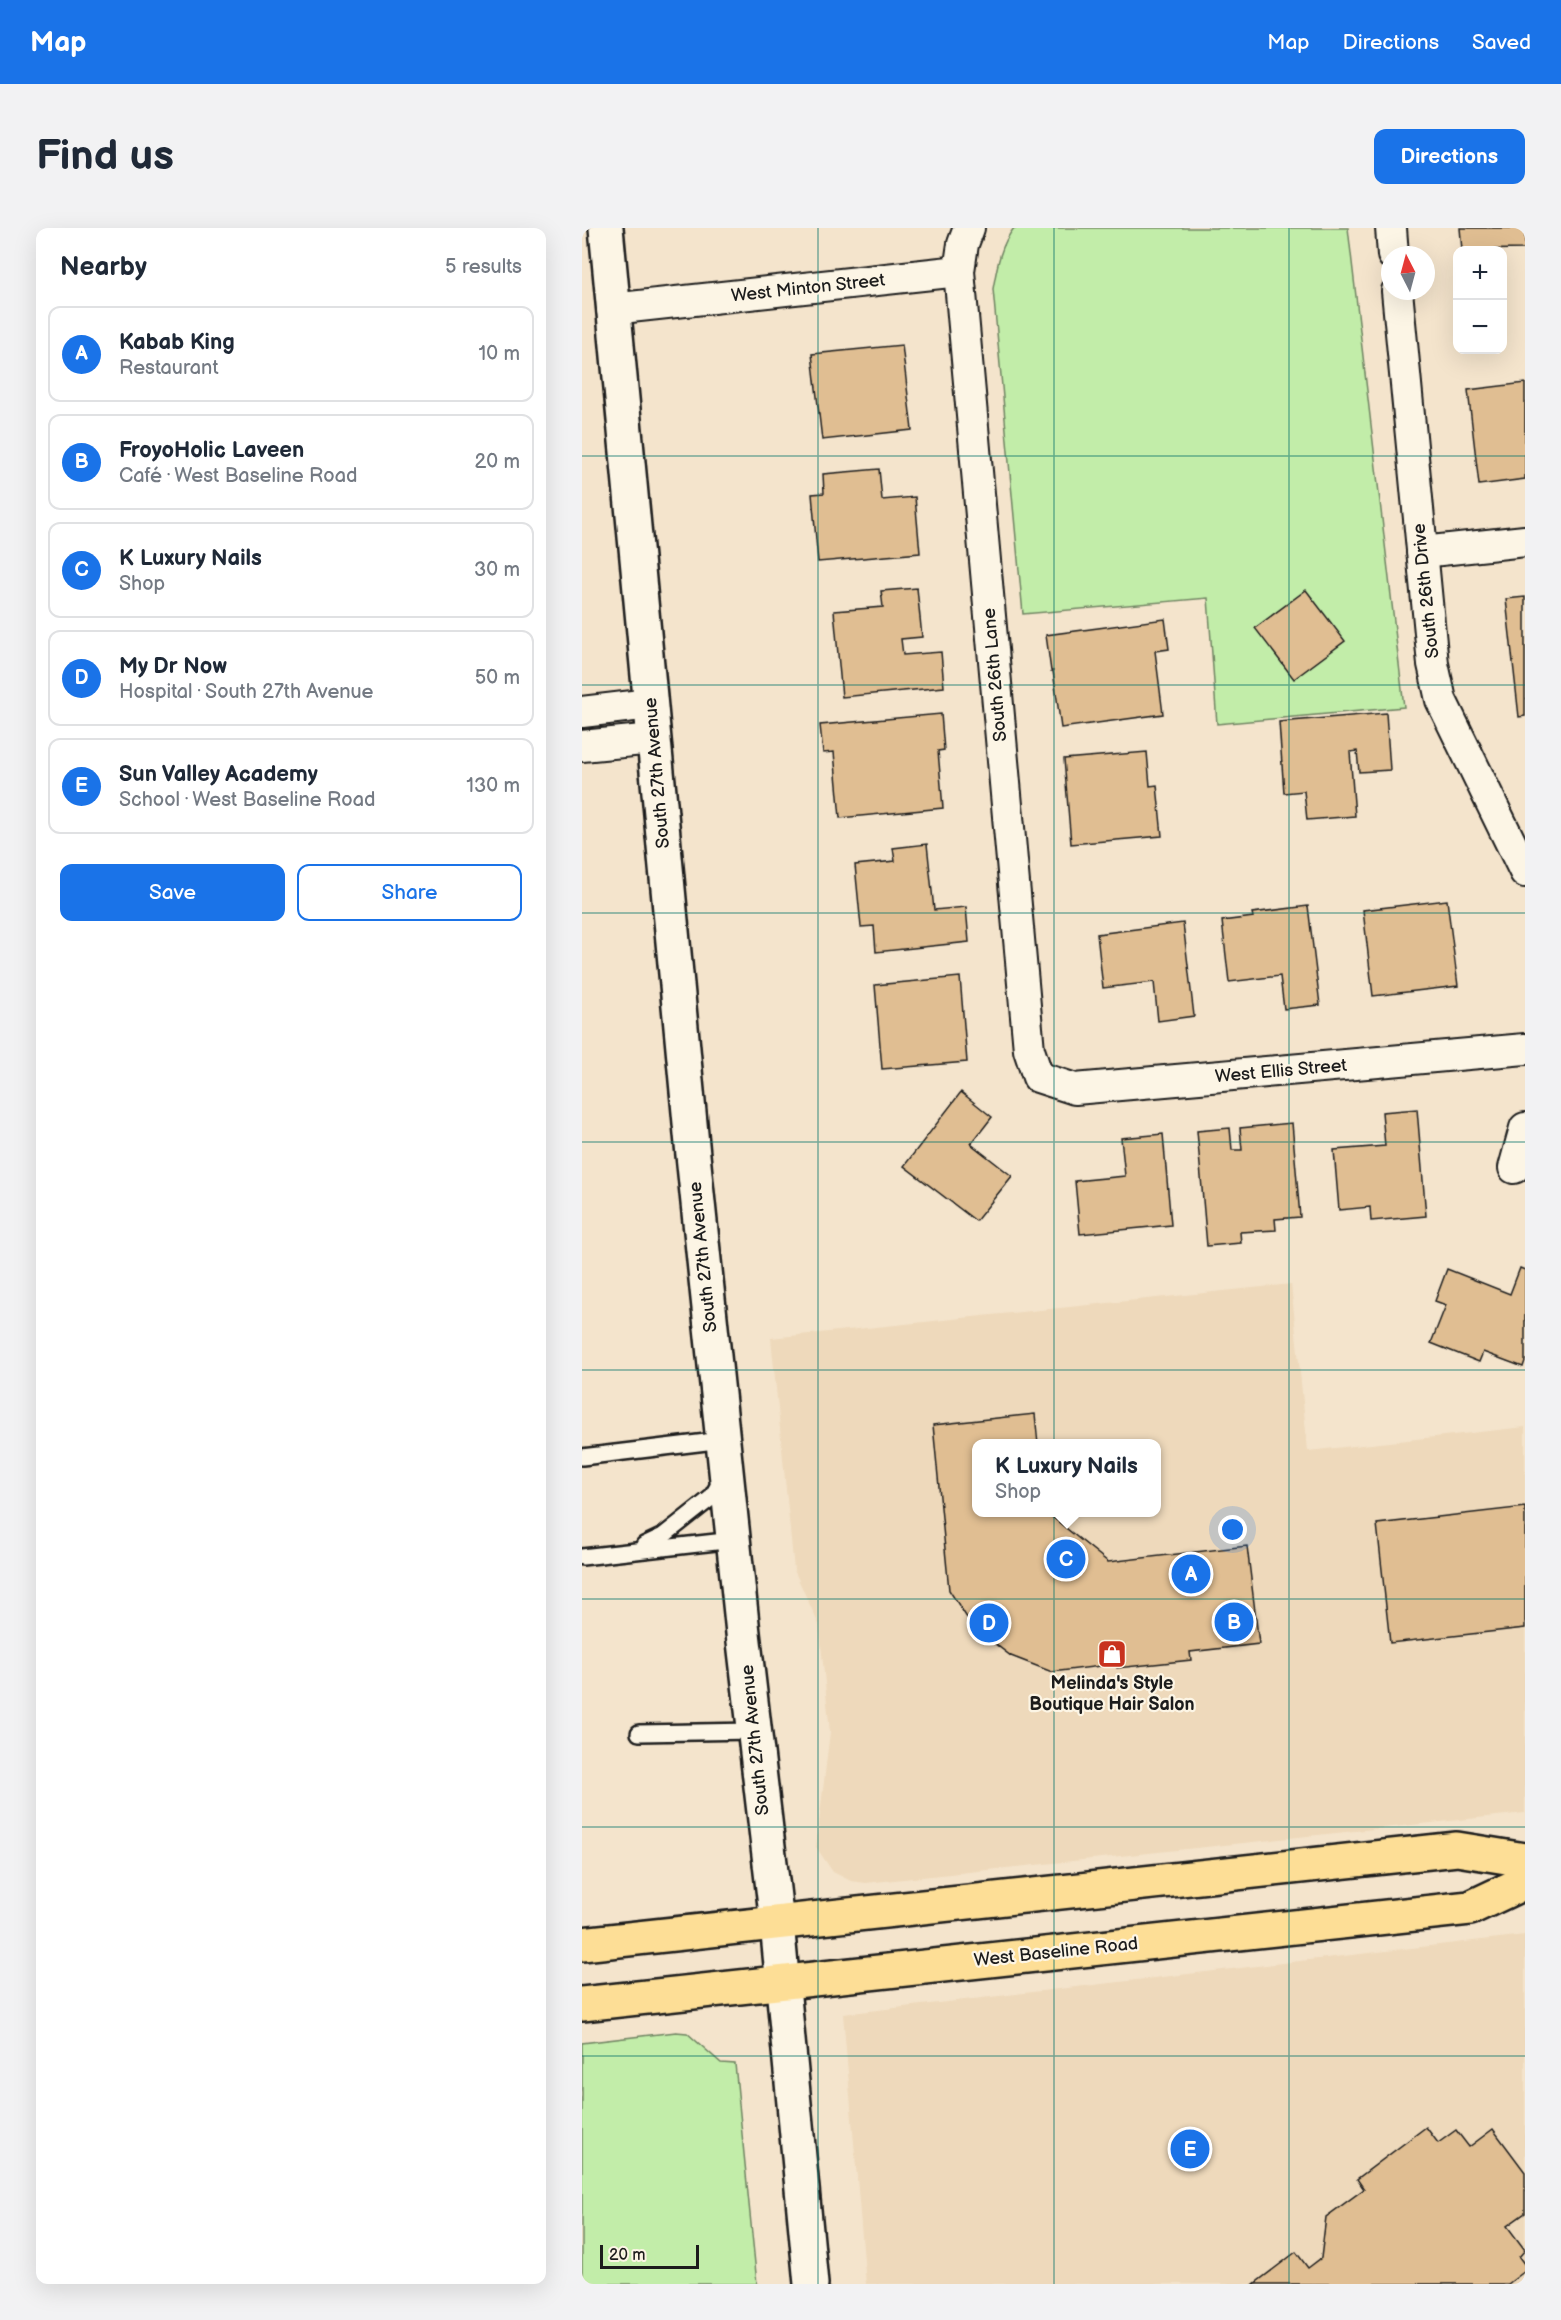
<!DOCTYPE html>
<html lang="en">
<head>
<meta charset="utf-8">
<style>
  :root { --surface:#fff; --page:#f2f2f3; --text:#1f2937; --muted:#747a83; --line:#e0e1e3; --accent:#1a73e8 }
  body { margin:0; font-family:"Balsamiq Sans",sans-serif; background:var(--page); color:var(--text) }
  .controls { position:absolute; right:18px; top:18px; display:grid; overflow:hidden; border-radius:12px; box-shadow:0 6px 24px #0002 }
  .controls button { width:54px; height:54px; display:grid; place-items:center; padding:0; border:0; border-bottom:2px solid var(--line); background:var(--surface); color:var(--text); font:30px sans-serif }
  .compass { position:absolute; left:799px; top:18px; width:54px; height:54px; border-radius:50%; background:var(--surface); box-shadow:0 6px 24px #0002; rotate:354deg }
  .scale { position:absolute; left:18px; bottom:15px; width:99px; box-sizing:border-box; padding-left:6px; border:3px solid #1c1c1c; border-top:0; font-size:16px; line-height:21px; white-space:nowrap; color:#1c1c1c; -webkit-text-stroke:4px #fcf5e5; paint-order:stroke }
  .you { position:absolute; left:651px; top:1302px; width:21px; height:21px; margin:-15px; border:4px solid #fff; border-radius:50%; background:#1a73e8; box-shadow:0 0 0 9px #1a73e833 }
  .badge { display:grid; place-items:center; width:39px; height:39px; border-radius:50%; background:var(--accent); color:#fff; font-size:20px; font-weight:700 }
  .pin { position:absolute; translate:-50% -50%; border:3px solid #fff; box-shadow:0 2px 6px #0006 }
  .popup { position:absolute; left:390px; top:1211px; width:189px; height:78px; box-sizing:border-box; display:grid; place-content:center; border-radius:12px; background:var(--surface); filter:drop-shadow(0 2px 4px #0005); font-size:20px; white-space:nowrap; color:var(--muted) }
  .popup b { font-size:22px; color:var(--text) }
  .popup::after { content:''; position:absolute; left:50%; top:100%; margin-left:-12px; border:12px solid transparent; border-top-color:var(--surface) }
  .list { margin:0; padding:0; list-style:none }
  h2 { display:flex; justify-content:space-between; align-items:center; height:78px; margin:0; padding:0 24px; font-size:26px }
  h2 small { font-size:20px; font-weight:400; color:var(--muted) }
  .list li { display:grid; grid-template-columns:39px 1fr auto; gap:18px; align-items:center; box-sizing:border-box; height:96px; margin:0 12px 12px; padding:0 12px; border:2px solid var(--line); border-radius:12px }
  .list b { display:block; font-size:22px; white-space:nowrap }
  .list p { margin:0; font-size:20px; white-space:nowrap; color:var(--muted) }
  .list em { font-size:20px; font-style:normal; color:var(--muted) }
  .actions { display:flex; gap:12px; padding:18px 24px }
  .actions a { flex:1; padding:14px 0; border:2px solid var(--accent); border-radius:12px; text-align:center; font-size:21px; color:var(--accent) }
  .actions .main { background:var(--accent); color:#fff }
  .map { position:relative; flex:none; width:943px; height:2056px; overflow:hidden; border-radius:12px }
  header { display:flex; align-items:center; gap:36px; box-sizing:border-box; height:84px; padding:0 30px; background:var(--accent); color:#fff }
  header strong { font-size:28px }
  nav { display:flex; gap:33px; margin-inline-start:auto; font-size:21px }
  .intro { display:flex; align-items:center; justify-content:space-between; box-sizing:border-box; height:144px; padding:0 36px }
  h1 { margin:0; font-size:42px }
  .button { padding:15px 27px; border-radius:12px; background:var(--accent); color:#fff; font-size:21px; font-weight:700 }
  main { display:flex; gap:36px; padding:0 36px }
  aside { flex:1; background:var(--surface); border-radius:12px; box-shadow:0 6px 24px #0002 }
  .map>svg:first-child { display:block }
</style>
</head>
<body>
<header>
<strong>Map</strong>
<nav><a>Map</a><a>Directions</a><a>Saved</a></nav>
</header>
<div class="intro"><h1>Find us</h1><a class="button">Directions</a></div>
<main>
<aside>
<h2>Nearby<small>5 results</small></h2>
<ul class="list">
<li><span class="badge">A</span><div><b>Kabab King</b><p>Restaurant</p></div><em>10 m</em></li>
<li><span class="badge">B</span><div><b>FroyoHolic Laveen</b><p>Café · West Baseline Road</p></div><em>20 m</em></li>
<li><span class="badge">C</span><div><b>K Luxury Nails</b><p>Shop</p></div><em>30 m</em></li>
<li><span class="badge">D</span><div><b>My Dr Now</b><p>Hospital · South 27th Avenue</p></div><em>50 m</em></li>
<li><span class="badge">E</span><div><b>Sun Valley Academy</b><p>School · West Baseline Road</p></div><em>130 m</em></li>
</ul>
<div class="actions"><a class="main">Save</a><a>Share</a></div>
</aside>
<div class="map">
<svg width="943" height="2056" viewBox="0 0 943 2056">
  <rect width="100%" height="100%" fill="#f4e4cc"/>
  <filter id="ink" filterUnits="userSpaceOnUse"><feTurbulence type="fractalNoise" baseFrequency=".0167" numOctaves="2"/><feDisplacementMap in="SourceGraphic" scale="12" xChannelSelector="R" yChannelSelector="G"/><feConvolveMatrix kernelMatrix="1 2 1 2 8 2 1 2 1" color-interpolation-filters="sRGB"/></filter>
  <g filter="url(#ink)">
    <!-- built -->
    <g fill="#eed9bb" fill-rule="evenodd">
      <path d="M 709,1056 L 726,1223 L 943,1199 L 943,1585 L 284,1655 L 269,1653 L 251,1644 L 234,1619 L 248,1504 L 237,1397 L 212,1342 L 189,1110 ZM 394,1216 L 574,1216 L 574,1284 L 394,1284 Z"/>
      <polygon points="943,1707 943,2056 284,2056 261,1786"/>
    </g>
    <!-- green -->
    <g fill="#c2eda9" stroke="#6f8462" stroke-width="1.5">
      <path d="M 432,0 L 766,0 L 822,479 L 635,496 L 626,370 L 441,386 L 411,61 C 415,39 418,18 432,0 Z"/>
      <polygon points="94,1804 105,1805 139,1835 153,1836 175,2056 0,2056 0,1815"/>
    </g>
    <!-- building -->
    <g fill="#e0be92" stroke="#1c1c1c" stroke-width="1.5">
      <polygon points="878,0 943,0 943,21 880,22"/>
      <polygon points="320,117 330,202 240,212 230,126"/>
      <polygon points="943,155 943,251 897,257 886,162"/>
      <polygon points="297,241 300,272 333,269 338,325 236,334 230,266 242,265 241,246"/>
      <polygon points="335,360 340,409 319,411 321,427 359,424 362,459 260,469 252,383 301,379 299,363"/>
      <polygon points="724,362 763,413 712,451 673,400"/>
      <polygon points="943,369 943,488 937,489 924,371"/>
      <polygon points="583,391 587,421 573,423 581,486 479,500 471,443 469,443 464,407"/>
      <polygon points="804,485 808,542 777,544 775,523 768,524 773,588 725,592 722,563 702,565 697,494"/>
      <polygon points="359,486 362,522 356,523 361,580 258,590 252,524 241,525 238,497"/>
      <polygon points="565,524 568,558 575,557 580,608 489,616 482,531"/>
      <polygon points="345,616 352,682 384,679 387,714 294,724 292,698 279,699 273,637 313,633 311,620"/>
      <polygon points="865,672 876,758 791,768 781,682"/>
      <polygon points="726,678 738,777 702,781 698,748 647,754 640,693 671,689 670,685"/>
      <polygon points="601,695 612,788 576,793 572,754 521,760 515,706"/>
      <polygon points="378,749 385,834 300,841 293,757"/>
      <polygon points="379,864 410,889 389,916 430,948 394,993 322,938"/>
      <polygon points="835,881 844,988 789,993 788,979 757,982 752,922 803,918 800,884"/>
      <polygon points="710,895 718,989 693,991 694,1002 658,1004 659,1015 625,1018 615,903 648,900 650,922 660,922 658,900"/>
      <polygon points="581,906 589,997 498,1006 493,953 543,948 539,910"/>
      <polygon points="938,1040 943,1042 943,1133 941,1139 901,1124 897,1134 849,1115 864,1077 853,1073 865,1041 928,1066"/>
      <polygon points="453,1186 456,1216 394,1216 394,1284 464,1284 526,1334 665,1318 677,1416 608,1424 609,1432 535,1440 535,1436 470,1444 429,1428 391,1399 367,1362 351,1197"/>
      <polygon points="943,1279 943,1400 808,1415 795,1296"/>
      <polygon points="844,1899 856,1915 874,1902 887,1919 911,1901 943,1944 943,1985 925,1998 943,2022 937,2029 943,2037 943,2043 926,2056 672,2056 714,2024 726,2040 739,2030 744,1989 782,1961 775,1951"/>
    </g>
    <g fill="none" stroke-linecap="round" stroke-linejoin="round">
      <!-- lane casing -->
      <g stroke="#1c1c1c" stroke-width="20">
        <g id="lane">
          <polyline points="0,1229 141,1212"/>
          <polyline points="62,1317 81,1308 129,1270 139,1253"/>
          <polyline points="0,1329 152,1312"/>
          <polyline points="57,1505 172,1503"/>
        </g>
      </g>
      <!-- street casing -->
      <g stroke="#1c1c1c" stroke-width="34">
        <g id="street">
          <polyline points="387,0 381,16 377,43 447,822 456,849 493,861 943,821"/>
          <polyline points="809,0 811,27"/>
          <polyline points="815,63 851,436 859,472 943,644"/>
          <polyline points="30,81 377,43"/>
          <polyline points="840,324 943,313"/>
          <polyline points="0,484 68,476"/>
          <polyline points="0,518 71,511"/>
          <polyline points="932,940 943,900"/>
        </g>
      </g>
      <!-- secondary casing -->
      <g stroke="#1c1c1c" stroke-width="38">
        <polyline id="secondary" points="24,0 111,927 161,1405 195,1695 229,2056"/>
      </g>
      <!-- primary casing -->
      <g stroke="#1c1c1c" stroke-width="38">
        <g id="primary">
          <polyline points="0,1716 875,1621 943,1632"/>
          <polyline points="0,1776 888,1680 943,1654"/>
        </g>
      </g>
      <!-- lane -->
      <use href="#lane" stroke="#fcf5e5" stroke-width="15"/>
      <!-- street -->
      <use href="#street" stroke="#fcf5e5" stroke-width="30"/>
      <!-- secondary -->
      <use href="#secondary" stroke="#fcf5e5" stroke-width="33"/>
      <!-- primary -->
      <use href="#primary" stroke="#fdde96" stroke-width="33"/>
    </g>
  </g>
  <!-- grid -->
  <path fill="none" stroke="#0f766e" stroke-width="1.5" stroke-opacity="0.55" d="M 236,0 L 236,2056M 472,0 L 472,2056M 707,0 L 707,2056M 0,228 L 943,228M 0,457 L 943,457M 0,685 L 943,685M 0,914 L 943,914M 0,1142 L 943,1142M 0,1371 L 943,1371M 0,1599 L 943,1599M 0,1828 L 943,1828"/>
  <!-- icons -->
  <defs>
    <g id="shop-square" transform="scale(1.5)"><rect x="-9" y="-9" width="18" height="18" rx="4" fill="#c8321e" stroke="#fcf5e5"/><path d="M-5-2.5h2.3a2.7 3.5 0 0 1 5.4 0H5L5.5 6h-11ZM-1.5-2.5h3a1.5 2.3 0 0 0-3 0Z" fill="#fff"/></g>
  </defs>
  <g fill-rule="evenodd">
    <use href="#shop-square" x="530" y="1426"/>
  </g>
  <g text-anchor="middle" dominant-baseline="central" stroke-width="4.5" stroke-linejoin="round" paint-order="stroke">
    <!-- street labels -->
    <g font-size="18" fill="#1c1c1c" stroke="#fcf5e5">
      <text transform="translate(226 60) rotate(-6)">West Minton Street</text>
      <text transform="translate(844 363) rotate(-96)">South 26th Drive</text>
      <text transform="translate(413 447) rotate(-95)">South 26th Lane</text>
      <text transform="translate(75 545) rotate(-95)">South 27th Avenue</text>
      <text transform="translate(699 843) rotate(-5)">West Ellis Street</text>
      <text transform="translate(121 1029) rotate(-96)">South 27th Avenue</text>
      <text transform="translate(173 1512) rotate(-96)">South 27th Avenue</text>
      <text transform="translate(474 1724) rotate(-6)">West Baseline Road</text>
    </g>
    <!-- poi labels -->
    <g font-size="18" font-weight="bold" fill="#1c1c1c" stroke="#fcf5e5">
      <text x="530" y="1455">Melinda's Style<tspan x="530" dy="21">Boutique Hair Salon</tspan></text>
    </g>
  </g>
</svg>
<div class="controls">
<button>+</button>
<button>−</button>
</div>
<svg class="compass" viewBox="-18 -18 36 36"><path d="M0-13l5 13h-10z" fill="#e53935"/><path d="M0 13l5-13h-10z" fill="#747a83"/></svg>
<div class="scale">20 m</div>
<div class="you"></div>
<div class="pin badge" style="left:609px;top:1346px">A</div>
<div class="pin badge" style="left:652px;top:1394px">B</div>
<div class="pin badge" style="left:484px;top:1331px">C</div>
<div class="popup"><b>K Luxury Nails</b>Shop</div>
<div class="pin badge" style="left:407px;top:1395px">D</div>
<div class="pin badge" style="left:608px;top:1921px">E</div>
</div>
</main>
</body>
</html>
